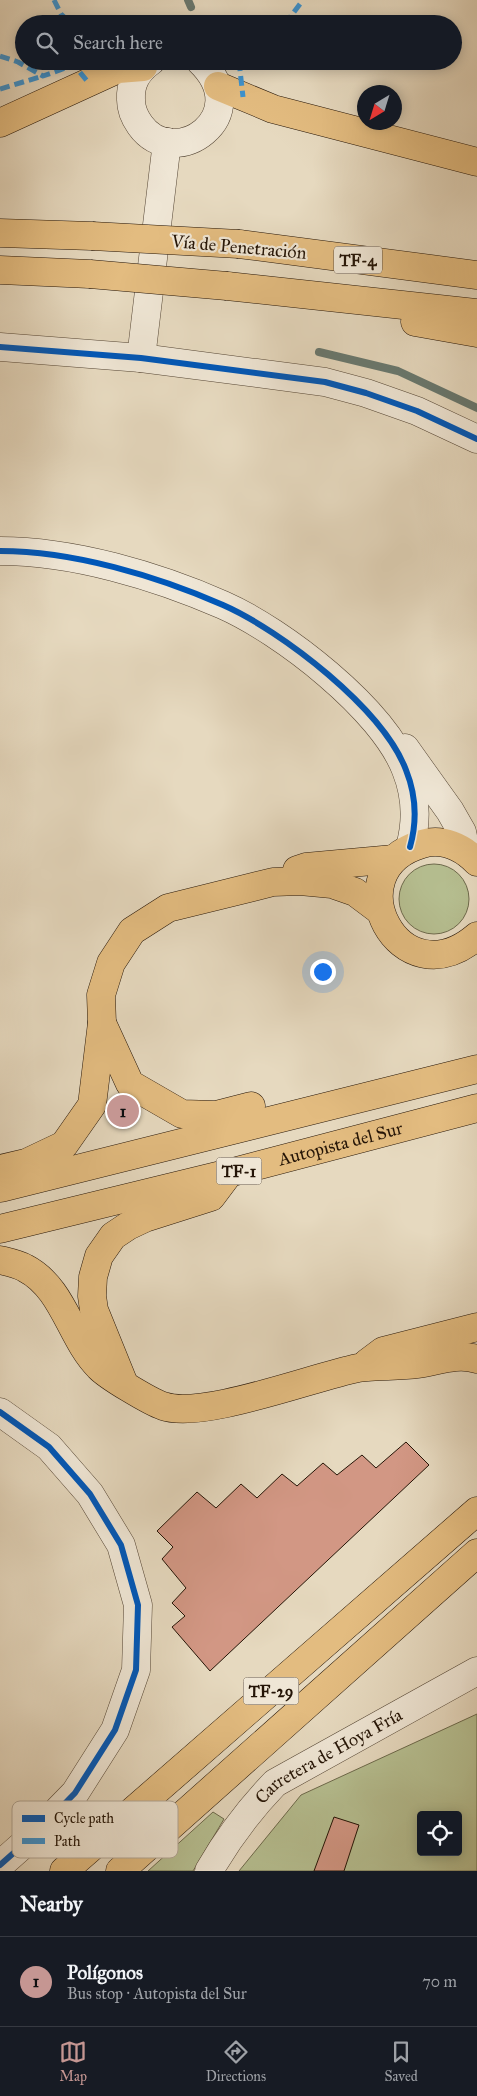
<!DOCTYPE html>
<html lang="en">
<head>
<meta charset="utf-8">
<style>
  :root { --surface:#171b24; --page:#242831; --text:#f1f3f6; --muted:#9ea1a6; --line:#363941; --accent:#c59692 }
  body { margin:0; font-family:"IM FELL Great Primer",serif; background:var(--page); color:var(--text) }
  .controls { position:absolute; right:15px; bottom:15px; display:grid; overflow:hidden; border-radius:5px; box-shadow:0 2px 12px #0003 }
  .controls button { width:45px; height:45px; display:grid; place-items:center; padding:0; border:0; border-bottom:1px solid var(--line); background:var(--surface); color:var(--text); font:25px sans-serif }
  .compass { position:absolute; left:357px; top:85px; width:45px; height:45px; border-radius:50%; background:var(--surface); box-shadow:0 2px 12px #0003; rotate:218deg }
  .you { position:absolute; left:322px; top:971px; width:18px; height:18px; margin:-12px; border:4px solid #fff; border-radius:50%; background:#1a73e8; box-shadow:0 0 0 8px #1a73e833 }
  .badge { display:grid; place-items:center; width:32px; height:32px; border-radius:50%; background:var(--accent); color:#111; font-size:16px; font-weight:700 }
  .pin { position:absolute; translate:-50% -50%; border:2px solid #fff; box-shadow:0 1px 5px #0006 }
  .list { margin:0; padding:0; list-style:none }
  h2 { display:flex; justify-content:space-between; align-items:center; height:65px; margin:0; padding:0 20px; font-size:21px }
  h2 small { font-size:16px; font-weight:400; color:var(--muted) }
  .list li { display:grid; grid-template-columns:32px 1fr auto; gap:15px; align-items:center; box-sizing:border-box; height:90px; padding:0 20px; border-top:1px solid var(--line) }
  .list b { display:block; font-size:19px; white-space:nowrap }
  .list p { margin:0; font-size:16px; white-space:nowrap; color:var(--muted) }
  .list em { font-size:16px; font-style:normal; color:var(--muted) }
  .icon { flex:none; width:28px; height:28px; fill:none; stroke:currentColor; stroke-width:2; stroke-linecap:round; stroke-linejoin:round }
  .map { position:relative; flex:none; width:477px; height:1871px; overflow:hidden }
  .search { position:absolute; background:var(--surface); box-shadow:0 2px 12px #0003; left:15px; right:15px; top:15px; height:55px; display:flex; align-items:center; gap:12px; box-sizing:border-box; padding:0 18px; border-radius:28px; color:var(--muted); font-size:19px }
  .sheet { height:155px; background:var(--surface) }
  nav { display:flex; justify-content:space-around; align-items:center; box-sizing:border-box; height:70px; border-top:1px solid var(--line); background:var(--surface); font-size:14px; color:var(--muted) }
  nav a { display:grid; justify-items:center; gap:2px }
  nav .on { color:var(--accent) }
  .map>svg:first-child { display:block }
</style>
</head>
<body>
<div class="map">
<svg width="477" height="1871" viewBox="0 0 477 1871">
  <rect width="100%" height="100%" fill="#e6d9bf"/>
  <filter id="stains"><feTurbulence type="fractalNoise" baseFrequency=".004" numOctaves="4"/><feColorMatrix values="0 0 0 0 .2 0 0 0 0 .09 0 0 0 0 .02 0 0 0 .5 -.17"/></filter>
  <radialGradient id="worn" r=".72"><stop offset=".6" stop-color="#630" stop-opacity="0"/><stop offset="1" stop-color="#630" stop-opacity=".3"/></radialGradient>
  <!-- green -->
  <g fill="#b6bf91" stroke="#6d6a4c" fill-rule="evenodd">
    <circle cx="434" cy="899" r="35"/>
    <path d="M 477,1714 L 477,1871 L 239,1871 L 301,1795 ZM 421,1815 L 458,1815 L 458,1852 L 421,1852 Z"/>
    <polygon points="213,1812 224,1819 193,1871 148,1871"/>
  </g>
  <g fill="none" stroke-linecap="round" stroke-linejoin="round">
    <!-- stream -->
    <g stroke="#68786f" stroke-width="8">
      <polyline points="188,0 191,7"/>
      <polyline points="319,352 398,371 477,408"/>
    </g>
  </g>
  <!-- building -->
  <g fill="#d29784" stroke="#241406">
    <polygon points="406,1442 429,1465 210,1671 172,1627 185,1616 172,1603 186,1588 162,1559 173,1547 157,1531 197,1492 216,1508 241,1484 257,1498 282,1474 297,1486 323,1463 337,1475 362,1455 376,1468"/>
    <polygon points="334,1817 359,1825 344,1871 314,1871"/>
  </g>
  <g fill="none" stroke-linecap="round" stroke-linejoin="round">
    <!-- minor casing -->
    <g stroke="#544534" stroke-width="29">
      <g id="minor">
        <polyline points="0,1412 49,1447 90,1494 121,1545 138,1605 136,1670 115,1730 75,1793 35,1834 0,1865"/>
        <path id="s1" d="M 209,1871 C 228,1838 249,1810 275,1783 L 477,1671"/>
      </g>
    </g>
    <!-- tertiary casing -->
    <g stroke="#544534" stroke-width="29">
      <g id="tertiary">
        <path d="M 151,61 C 137,71 130,83 131,100 C 131,110 135,118 140,125 C 174,173 257,116 200,61"/>
        <polyline points="0,347 141,358 325,382 366,393 417,411 477,439"/>
        <polyline points="141,358 167,142"/>
        <path d="M 0,551 C 73,551 157,576 223,605 C 282,631 383,709 406,770 C 416,795 417,822 410,847"/>
        <polyline points="405,748 450,811 462,832 466,851"/>
      </g>
    </g>
    <!-- primary casing -->
    <g stroke="#241406" stroke-width="29">
      <g id="primary">
        <path d="M 477,862 C 462,847 443,838 422,844 C 332,870 399,1003 477,936"/>
        <polyline points="64,1871 477,1511"/>
        <polyline points="120,1871 477,1553"/>
      </g>
    </g>
    <!-- trunk casing -->
    <g stroke="#241406" stroke-width="29">
      <g id="trunk">
        <polyline points="0,123 118,69 143,67"/>
        <polyline points="0,233 92,236"/>
        <polyline points="239,244 477,275"/>
        <polyline points="0,270 90,274"/>
        <polyline points="227,286 477,313"/>
        <polyline points="415,322 477,333"/>
      </g>
    </g>
    <!-- motorway casing -->
    <g stroke="#241406" stroke-width="29">
      <g id="motorway">
        <polyline points="218,86 273,109 477,162"/>
        <polyline points="297,870 306,867 394,859"/>
        <polyline points="102,1023 130,1084 182,1114 216,1115 251,1106"/>
        <polyline points="0,1169 26,1163 64,1145 92,1105 102,1023 101,995 111,963 132,931 168,908 273,882 300,881 332,884 355,892 379,910"/>
        <polyline points="1,1188 477,1069"/>
        <path id="s2" d="M 0,1229 L 229,1173 L 477,1108"/>
        <path d="M 0,1260 C 8,1262 18,1264 25,1268 C 64,1288 70,1338 99,1367 C 107,1376 151,1402 163,1406 C 202,1420 313,1377 358,1368 C 377,1365 398,1367 418,1364 C 439,1361 456,1353 477,1359"/>
        <polyline points="367,1363 383,1351 477,1327"/>
        <polyline points="124,1384 94,1310 92,1296 93,1277 99,1256 113,1236 128,1226 145,1218 211,1197 229,1173"/>
      </g>
    </g>
    <!-- minor -->
    <use href="#minor" stroke="#efe6d5" stroke-width="28"/>
    <!-- tertiary -->
    <use href="#tertiary" stroke="#efe6d5" stroke-width="28"/>
    <!-- primary -->
    <use href="#primary" stroke="#e3bc80" stroke-width="28"/>
    <!-- trunk -->
    <use href="#trunk" stroke="#e3bc80" stroke-width="28"/>
    <!-- motorway -->
    <use href="#motorway" stroke="#e3bc80" stroke-width="28"/>
    <!-- trunk-bridge casing -->
    <g stroke="#241406" stroke-width="29" stroke-linecap="butt">
      <g id="trunk-bridge">
        <polyline points="92,236 239,244"/>
        <polyline points="90,274 227,286"/>
      </g>
    </g>
    <!-- trunk-bridge -->
    <use href="#trunk-bridge" stroke="#e3bc80" stroke-width="28"/>
    <!-- quiet -->
    <g stroke="#3b93d1" stroke-width="5" stroke-dasharray="10 5" stroke-linecap="butt">
      <polyline points="54,0 61,14 71,24"/>
      <polyline points="285,24 303,0"/>
      <polyline points="0,56 18,62 43,76 74,65 88,82"/>
      <polyline points="239,61 243,97"/>
      <polyline points="0,89 43,76"/>
    </g>
    <!-- cycleway casing -->
    <g stroke="#efe6d5" stroke-width="9">
      <g id="cycleway">
        <polyline points="0,347 141,358 325,382 366,393 417,411 477,439"/>
        <path d="M 0,551 C 73,551 157,576 223,605 C 282,631 383,709 406,770 C 416,795 417,822 410,847"/>
        <polyline points="0,1412 49,1447 90,1494 121,1545 138,1605 136,1670 115,1730 75,1793 35,1834 0,1865"/>
      </g>
    </g>
    <!-- cycleway -->
    <use href="#cycleway" stroke="#0057b8" stroke-width="6"/>
  </g>
  <g text-anchor="middle" dominant-baseline="central" stroke-width="4.5" stroke-linejoin="round" paint-order="stroke">
    <!-- shield labels -->
    <g fill="#efe6d5" stroke="#615344" stroke-width="1">
      <rect x="334" y="246.5" width="48" height="27" rx="4"/>
      <rect x="216.5" y="1157.5" width="45" height="27" rx="4"/>
      <rect x="243.5" y="1677.5" width="55" height="27" rx="4"/>
    </g>
    <g font-size="16" font-weight="bold" fill="#241406">
      <text x="358" y="260">TF-4</text>
      <text x="239" y="1171">TF-1</text>
      <text x="271" y="1691">TF-29</text>
    </g>
    <!-- street labels -->
    <g font-size="18" fill="#241406" stroke="#efe6d5">
      <text transform="translate(239 247) rotate(5)">Vía de Penetración</text>
      <text stroke="none"><textPath href="#s2" startOffset="351">Autopista del Sur</textPath></text>
      <text stroke="none"><textPath href="#s1" startOffset="170">Carretera de Hoya Fría</textPath></text>
    </g>
  </g>
  <!-- legend -->
  <rect x="12" y="1801" width="166" height="57" rx="8" fill="#efe6d5" stroke="#b2a797" stroke-width="1"/>
  <rect x="22" y="1815" width="23" height="7" fill="#0057b8"/>
  <rect x="22" y="1838" width="23" height="6" fill="#3b93d1"/>
  <g font-size="14" fill="#241406">
    <text x="54" y="1823">Cycle path</text>
    <text x="54" y="1846">Path</text>
  </g>
  <rect width="100%" height="100%" filter="url(#stains)"/>
  <rect width="100%" height="100%" fill="url(#worn)"/>
</svg>
<div class="controls">
<button><svg class="icon" aria-label="locate" viewBox="0 0 24 24"><circle cx="12" cy="12" r="6"/><path d="M12 2v4M12 18v4M2 12h4M18 12h4"/></svg></button>
</div>
<svg class="compass" viewBox="-18 -18 36 36"><path d="M0-13l5 13h-10z" fill="#e53935"/><path d="M0 13l5-13h-10z" fill="#9ea1a6"/></svg>
<div class="you"></div>
<div class="pin badge" style="left:123px;top:1111px">1</div>
<div class="search"><svg class="icon" aria-label="search" viewBox="0 0 24 24"><circle cx="10" cy="10" r="6"/><path d="M15 15l6 6"/></svg>Search here</div>
</div>
<section class="sheet">
<h2>Nearby<small></small></h2>
<ul class="list">
<li><span class="badge">1</span><div><b>Polígonos</b><p>Bus stop · Autopista del Sur</p></div><em>70 m</em></li>
</ul>
</section>
<nav>
<a class="on"><svg class="icon" aria-label="map" viewBox="0 0 24 24"><path d="M3 6l6-2 6 2 6-2v14l-6 2-6-2-6 2zM9 4v14M15 6v14"/></svg>Map</a>
<a><svg class="icon" aria-label="directions" viewBox="0 0 24 24"><path d="M12 3l9 9-9 9-9-9zM9 14v-3h6M13 9l2 2-2 2"/></svg>Directions</a>
<a><svg class="icon" aria-label="saved" viewBox="0 0 24 24"><path d="M7 4h10v16l-5-4-5 4z"/></svg>Saved</a>
</nav>
</body>
</html>
